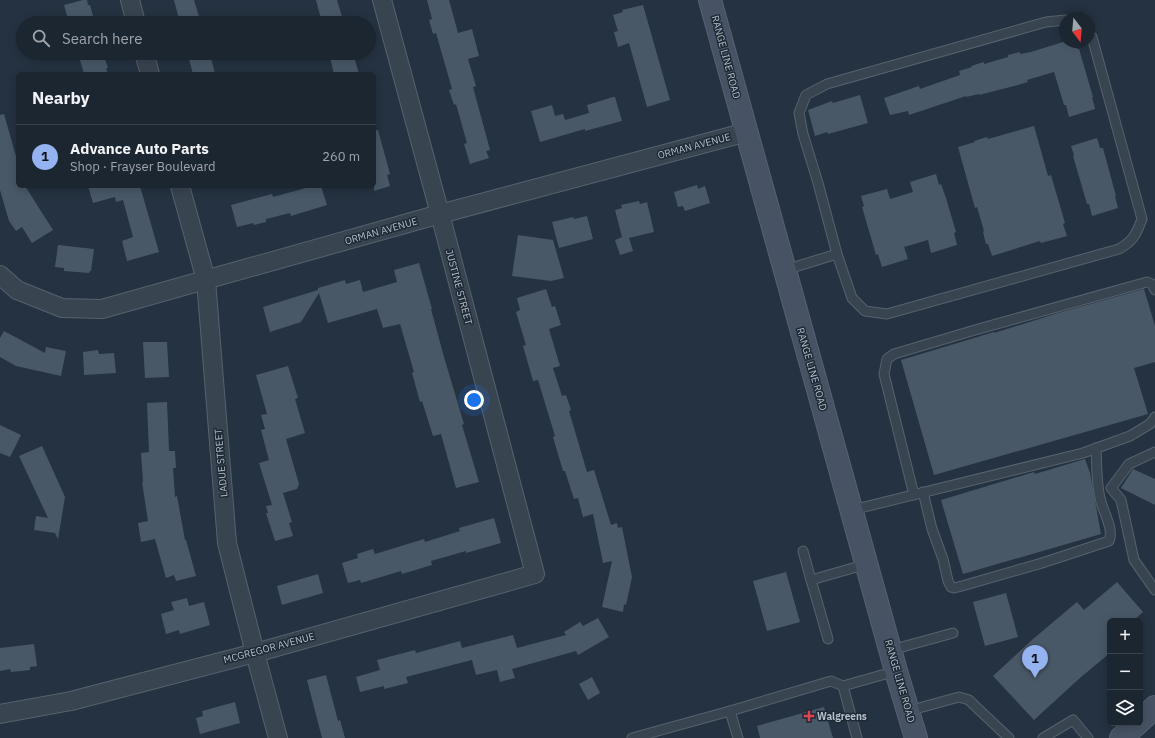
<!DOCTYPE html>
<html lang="en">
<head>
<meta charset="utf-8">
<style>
  :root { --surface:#1c2631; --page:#252e39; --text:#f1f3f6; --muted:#a0a5ab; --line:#3a434d; --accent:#95b2f1 }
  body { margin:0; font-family:"IBM Plex Sans",sans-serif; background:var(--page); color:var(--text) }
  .controls { position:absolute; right:12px; bottom:12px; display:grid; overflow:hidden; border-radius:6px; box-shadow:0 2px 10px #0003 }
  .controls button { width:36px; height:36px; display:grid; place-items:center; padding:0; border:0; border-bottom:1px solid var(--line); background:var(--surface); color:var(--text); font:20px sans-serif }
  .compass { position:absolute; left:1059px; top:12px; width:36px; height:36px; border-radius:50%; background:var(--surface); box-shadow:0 2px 10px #0003; rotate:164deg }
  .you { position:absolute; left:474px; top:400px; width:14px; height:14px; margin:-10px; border:3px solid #fff; border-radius:50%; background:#1a73e8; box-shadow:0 0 0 6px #1a73e833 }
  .badge { display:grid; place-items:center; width:26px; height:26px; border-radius:50%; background:var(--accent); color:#111; font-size:13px; font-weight:700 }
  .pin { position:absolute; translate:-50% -33px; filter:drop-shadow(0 1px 2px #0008) }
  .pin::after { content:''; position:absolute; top:21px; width:14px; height:12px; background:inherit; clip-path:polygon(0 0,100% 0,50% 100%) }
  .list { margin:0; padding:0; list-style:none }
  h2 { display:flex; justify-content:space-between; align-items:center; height:52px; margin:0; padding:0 16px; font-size:17px }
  h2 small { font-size:13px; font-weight:400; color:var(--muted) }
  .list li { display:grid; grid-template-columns:26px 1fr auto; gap:12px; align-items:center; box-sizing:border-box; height:64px; padding:0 16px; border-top:1px solid var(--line) }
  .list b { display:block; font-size:15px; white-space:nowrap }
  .list p { margin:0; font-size:13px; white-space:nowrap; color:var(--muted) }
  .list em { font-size:13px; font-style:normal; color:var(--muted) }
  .icon { flex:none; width:22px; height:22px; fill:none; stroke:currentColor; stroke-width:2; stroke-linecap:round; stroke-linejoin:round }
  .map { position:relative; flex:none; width:1155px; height:738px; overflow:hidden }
  .search { position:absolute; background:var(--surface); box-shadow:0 2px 10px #0003; left:16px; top:16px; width:360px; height:44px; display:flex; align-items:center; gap:10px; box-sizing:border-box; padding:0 14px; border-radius:22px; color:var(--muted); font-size:15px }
  .panel { position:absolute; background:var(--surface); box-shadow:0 2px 10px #0003; left:16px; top:72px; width:360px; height:116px; border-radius:6px }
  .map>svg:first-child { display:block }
</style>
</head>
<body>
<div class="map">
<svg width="1155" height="738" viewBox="0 0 1155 738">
  <rect width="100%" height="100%" fill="#253241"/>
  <!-- building -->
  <g fill="#495867">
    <polygon points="83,0 87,0 88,5 90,5 95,23 69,23 64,5"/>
    <polygon points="174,0 194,0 201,23 180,23"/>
    <polygon points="316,0 337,0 344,23 322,23"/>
    <polygon points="427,0 449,0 458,33 472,29 479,56 468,59 476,86 473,87 490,150 486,151 489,158 470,164 464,144 467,143 456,104 454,105 449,90 452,89 436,33 433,34 429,20 432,19"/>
    <polygon points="643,5 670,100 647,107 629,43 618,47 614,32 618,31 613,15 623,12 622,10"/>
    <polygon points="1063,42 1075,42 1077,49 1079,49 1093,97 1092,97 1095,109 1069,117 1066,105 1064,105 1054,72 1027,80 1028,82 1018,85 979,95 979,94 966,97 966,96 909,115 908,111 890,115 884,98 919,86 920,89 960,75 959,71 972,67 971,66 984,62 984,64 1008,57 1008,55 1020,52 1020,54 1031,52"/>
    <polygon points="78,53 103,53 108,68 106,68 108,74 84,74"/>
    <polygon points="329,53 353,53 359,74 334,74"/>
    <polygon points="210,54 215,74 193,74 189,59"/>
    <polygon points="860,95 868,123 828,134 827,132 815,136 808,110 832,101 833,103"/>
    <polygon points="613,97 615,97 622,121 585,131 585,129 540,142 531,111 552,105 555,116 563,114 565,120 589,113 587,105"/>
    <polygon points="4,114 16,156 18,155 18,186 25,186 53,230 32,243 22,227 16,231 9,221 0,190 0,115"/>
    <polygon points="1034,126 1045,165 1048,176 1051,175 1055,189 1065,223 1063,224 1067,236 1041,243 1040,241 992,256 988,244 986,244 983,232 984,231 977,207 975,208 958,147 975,142 974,141 987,137 988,139"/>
    <polygon points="378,130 390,174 387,175 390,186 374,191 374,131"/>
    <polygon points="1097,138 1100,148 1103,148 1116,196 1115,196 1118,208 1092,216 1089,204 1087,204 1073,156 1074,155 1071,146"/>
    <polygon points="936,174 939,185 941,184 946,198 956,232 954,233 957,245 931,253 928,240 904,247 908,259 882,267 878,254 876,255 862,207 864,206 861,196 887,189 890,199 913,192 910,182"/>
    <polygon points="697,185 698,189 705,186 710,203 685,211 683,206 678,207 674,192"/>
    <polygon points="88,186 140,186 159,252 127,261 122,241 133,237 123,200 116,202 115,197 93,203"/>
    <polygon points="313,186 321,186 327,205 291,216 290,213 266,219 266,222 254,225 253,223 237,227 231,205 272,194 273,197"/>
    <polygon points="639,201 640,204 647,202 654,232 629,238 633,251 620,255 615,240 622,237 615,210 622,208 621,205"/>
    <polygon points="587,216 593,239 559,248 552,222 573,217 574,219"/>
    <polygon points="518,235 553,240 564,278 551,281 512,276"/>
    <polygon points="58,245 94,249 91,271 90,271 89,273 64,271 64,268 55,267"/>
    <polygon points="419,263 432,309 431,309 444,357 464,424 462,425 479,482 456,488 441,434 433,436 422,401 420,402 412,373 414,372 400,324 383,328 377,309 328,323 319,293 301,322 270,332 263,307 318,290 318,288 345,280 346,284 360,280 363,292 397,282 394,270"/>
    <polygon points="546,289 552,307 555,306 561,325 549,329 560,366 553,368 562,396 566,395 571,410 569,411 587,472 594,470 611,525 617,523 618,528 622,527 632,577 626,605 624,604 623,612 602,607 612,561 603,563 593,514 583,517 578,498 574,499 565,471 563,471 553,437 555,436 538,380 533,381 523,346 526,345 516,312 520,310 517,298"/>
    <polygon points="1144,289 1155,326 1155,362 1134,368 1148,414 934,475 901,360 994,332 994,333 1058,313"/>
    <polygon points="4,331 45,353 46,347 66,351 61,376 16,366 0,357 0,338"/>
    <polygon points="143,342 167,342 169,377 145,378"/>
    <polygon points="98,350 99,354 114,353 116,373 84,375 83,352"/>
    <polygon points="288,366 298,398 295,399 305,433 286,439 299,484 297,489 283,493 292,522 289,523 293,536 275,541 266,513 268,513 266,506 272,505 259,463 269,460 261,430 265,429 261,415 267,414 256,375"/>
    <polygon points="167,402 169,451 175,451 176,468 173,468 175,497 177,496 185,540 186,540 196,576 176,581 174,575 166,578 155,539 141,542 138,523 148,521 142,482 143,482 141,453 149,452 147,403"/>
    <polygon points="0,425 21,435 10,457 0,453"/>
    <polygon points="42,446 65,497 58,539 55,533 34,530 36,516 48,518 19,456"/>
    <polygon points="1085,459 1090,473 1101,534 963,574 941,500 1034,472 1035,474"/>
    <polygon points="1133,469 1155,479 1155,505 1121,488"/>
    <polygon points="494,518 501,543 466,553 466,551 431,561 432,565 402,574 401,571 361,583 360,580 348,583 342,563 358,558 357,554 373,549 375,554 424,539 425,542 460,531 459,528"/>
    <polygon points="786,572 800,622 767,631 753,581"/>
    <polygon points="318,574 323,593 282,605 277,586"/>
    <polygon points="1117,582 1143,612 1133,621 1110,621 1110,653 1081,677 1034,720 993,676 1033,639 1077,602 1084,610"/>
    <polygon points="1006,593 1018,637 985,646 973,602"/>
    <polygon points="187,598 189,606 204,602 210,625 180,634 179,630 166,634 161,614 174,610 171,602"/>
    <polygon points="598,618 609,637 578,655 576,651 512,669 515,678 500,682 497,670 476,675 472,660 406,677 408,683 384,689 384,686 360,692 356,677 380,670 377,660 415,650 416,653 460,641 462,648 513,635 517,648 566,635 564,632 580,622 583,626"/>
    <polygon points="34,644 37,666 30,667 30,670 11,672 10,669 0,671 0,648"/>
    <polygon points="326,675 338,721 340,720 345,738 322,738 307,680"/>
    <polygon points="592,677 600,693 588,700 579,684"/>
    <polygon points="235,702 240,723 200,734 196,718 203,716 202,711"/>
    <polygon points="824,707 833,738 760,738 757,726"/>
  </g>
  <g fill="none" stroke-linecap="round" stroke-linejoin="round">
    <!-- service casing -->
    <g stroke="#57626e" stroke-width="11">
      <g id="service">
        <polyline points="837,254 818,183 803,134 799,113 806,95 827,84 1046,22 1065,20"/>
        <path d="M 785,270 L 837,254 L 852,298 L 865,311 L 887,314 L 1119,249 C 1133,241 1136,235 1142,219 L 1092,37 L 1089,35"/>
        <polyline points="1155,452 1129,464 1111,488 1121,500 1134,560 1155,590"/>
        <path d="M 923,492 L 932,529 L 943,559 L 948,581 L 951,587 L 954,588 L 962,586 L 1042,563 L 1109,541 C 1114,530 1104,513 1101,502 C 1096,485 1097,466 1096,448"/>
        <polyline points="914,495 884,374 887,359 894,354 975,330 1147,282 1152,284 1155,290"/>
        <polyline points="852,510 1083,453 1130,436 1150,424 1155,417"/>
        <polyline points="803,551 811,580 867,564"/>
        <polyline points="811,580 828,639"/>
        <polyline points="891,650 953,633"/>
        <polyline points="730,711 831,681 843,686"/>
        <polyline points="908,711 959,697 969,700 974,705 1009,738"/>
        <polyline points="632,738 730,711 738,738"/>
        <polyline points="857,738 843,686 896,671"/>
        <polyline points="1043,738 1073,720 1088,738"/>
      </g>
    </g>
    <!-- minor casing -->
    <g stroke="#57626e" stroke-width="20">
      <g id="minor">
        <polyline points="130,0 136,23"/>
        <polyline points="144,53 150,74"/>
        <polyline points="180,186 206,280 227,543 255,653 278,738"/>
        <polyline points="0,275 17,290 62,308 102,309 440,214 747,132"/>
        <polyline points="0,714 71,701 255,653 535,574 440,214 382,0"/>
      </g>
    </g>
    <!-- secondary casing -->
    <g stroke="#57626e" stroke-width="24">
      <g id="secondary">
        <polyline points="710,0 896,671 916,738"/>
        <polyline points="1140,721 1155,707"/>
        <polyline points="1121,738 1138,723"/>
      </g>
    </g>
    <!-- service -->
    <use href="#service" stroke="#394451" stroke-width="9"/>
    <!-- minor -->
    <use href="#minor" stroke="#394451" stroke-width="18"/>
    <!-- secondary -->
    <use href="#secondary" stroke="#475364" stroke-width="22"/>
  </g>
  <!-- markers -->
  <path fill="#e0444e" stroke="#1e2936" stroke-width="1.5" d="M807 710h4v4h4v4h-4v4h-4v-4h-4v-4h4z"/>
  <g text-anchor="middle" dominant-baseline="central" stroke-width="3" stroke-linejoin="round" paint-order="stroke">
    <!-- street labels -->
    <g font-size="10" fill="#b6bfcb" stroke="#1e2936">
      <text transform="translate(726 57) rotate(75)">RANGE LINE ROAD</text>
      <text transform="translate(694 146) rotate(-15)">ORMAN AVENUE</text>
      <text transform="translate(381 231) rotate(-16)">ORMAN AVENUE</text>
      <text transform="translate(459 287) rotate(75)">JUSTINE STREET</text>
      <text transform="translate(812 369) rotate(74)">RANGE LINE ROAD</text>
      <text transform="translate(221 463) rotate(-95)">LADUE STREET</text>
      <text transform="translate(269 648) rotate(-15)">MCGREGOR AVENUE</text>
      <text transform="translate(900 681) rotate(74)">RANGE LINE ROAD</text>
    </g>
    <!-- poi labels -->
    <g font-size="10" font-weight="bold" fill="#b6bfcb" stroke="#1e2936" text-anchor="start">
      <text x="817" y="716">Walgreens</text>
    </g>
  </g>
</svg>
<div class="controls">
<button>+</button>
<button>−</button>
<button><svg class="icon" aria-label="layers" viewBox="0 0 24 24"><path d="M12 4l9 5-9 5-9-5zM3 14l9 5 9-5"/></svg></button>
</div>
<svg class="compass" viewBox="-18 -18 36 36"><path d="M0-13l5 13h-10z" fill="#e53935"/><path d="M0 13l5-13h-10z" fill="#a0a5ab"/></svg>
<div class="you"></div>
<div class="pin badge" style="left:1035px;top:678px">1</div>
<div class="search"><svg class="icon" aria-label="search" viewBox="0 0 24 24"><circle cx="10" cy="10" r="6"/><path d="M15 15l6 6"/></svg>Search here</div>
<section class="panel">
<h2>Nearby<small></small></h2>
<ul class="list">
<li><span class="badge">1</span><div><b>Advance Auto Parts</b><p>Shop · Frayser Boulevard</p></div><em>260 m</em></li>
</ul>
</section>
</div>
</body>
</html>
